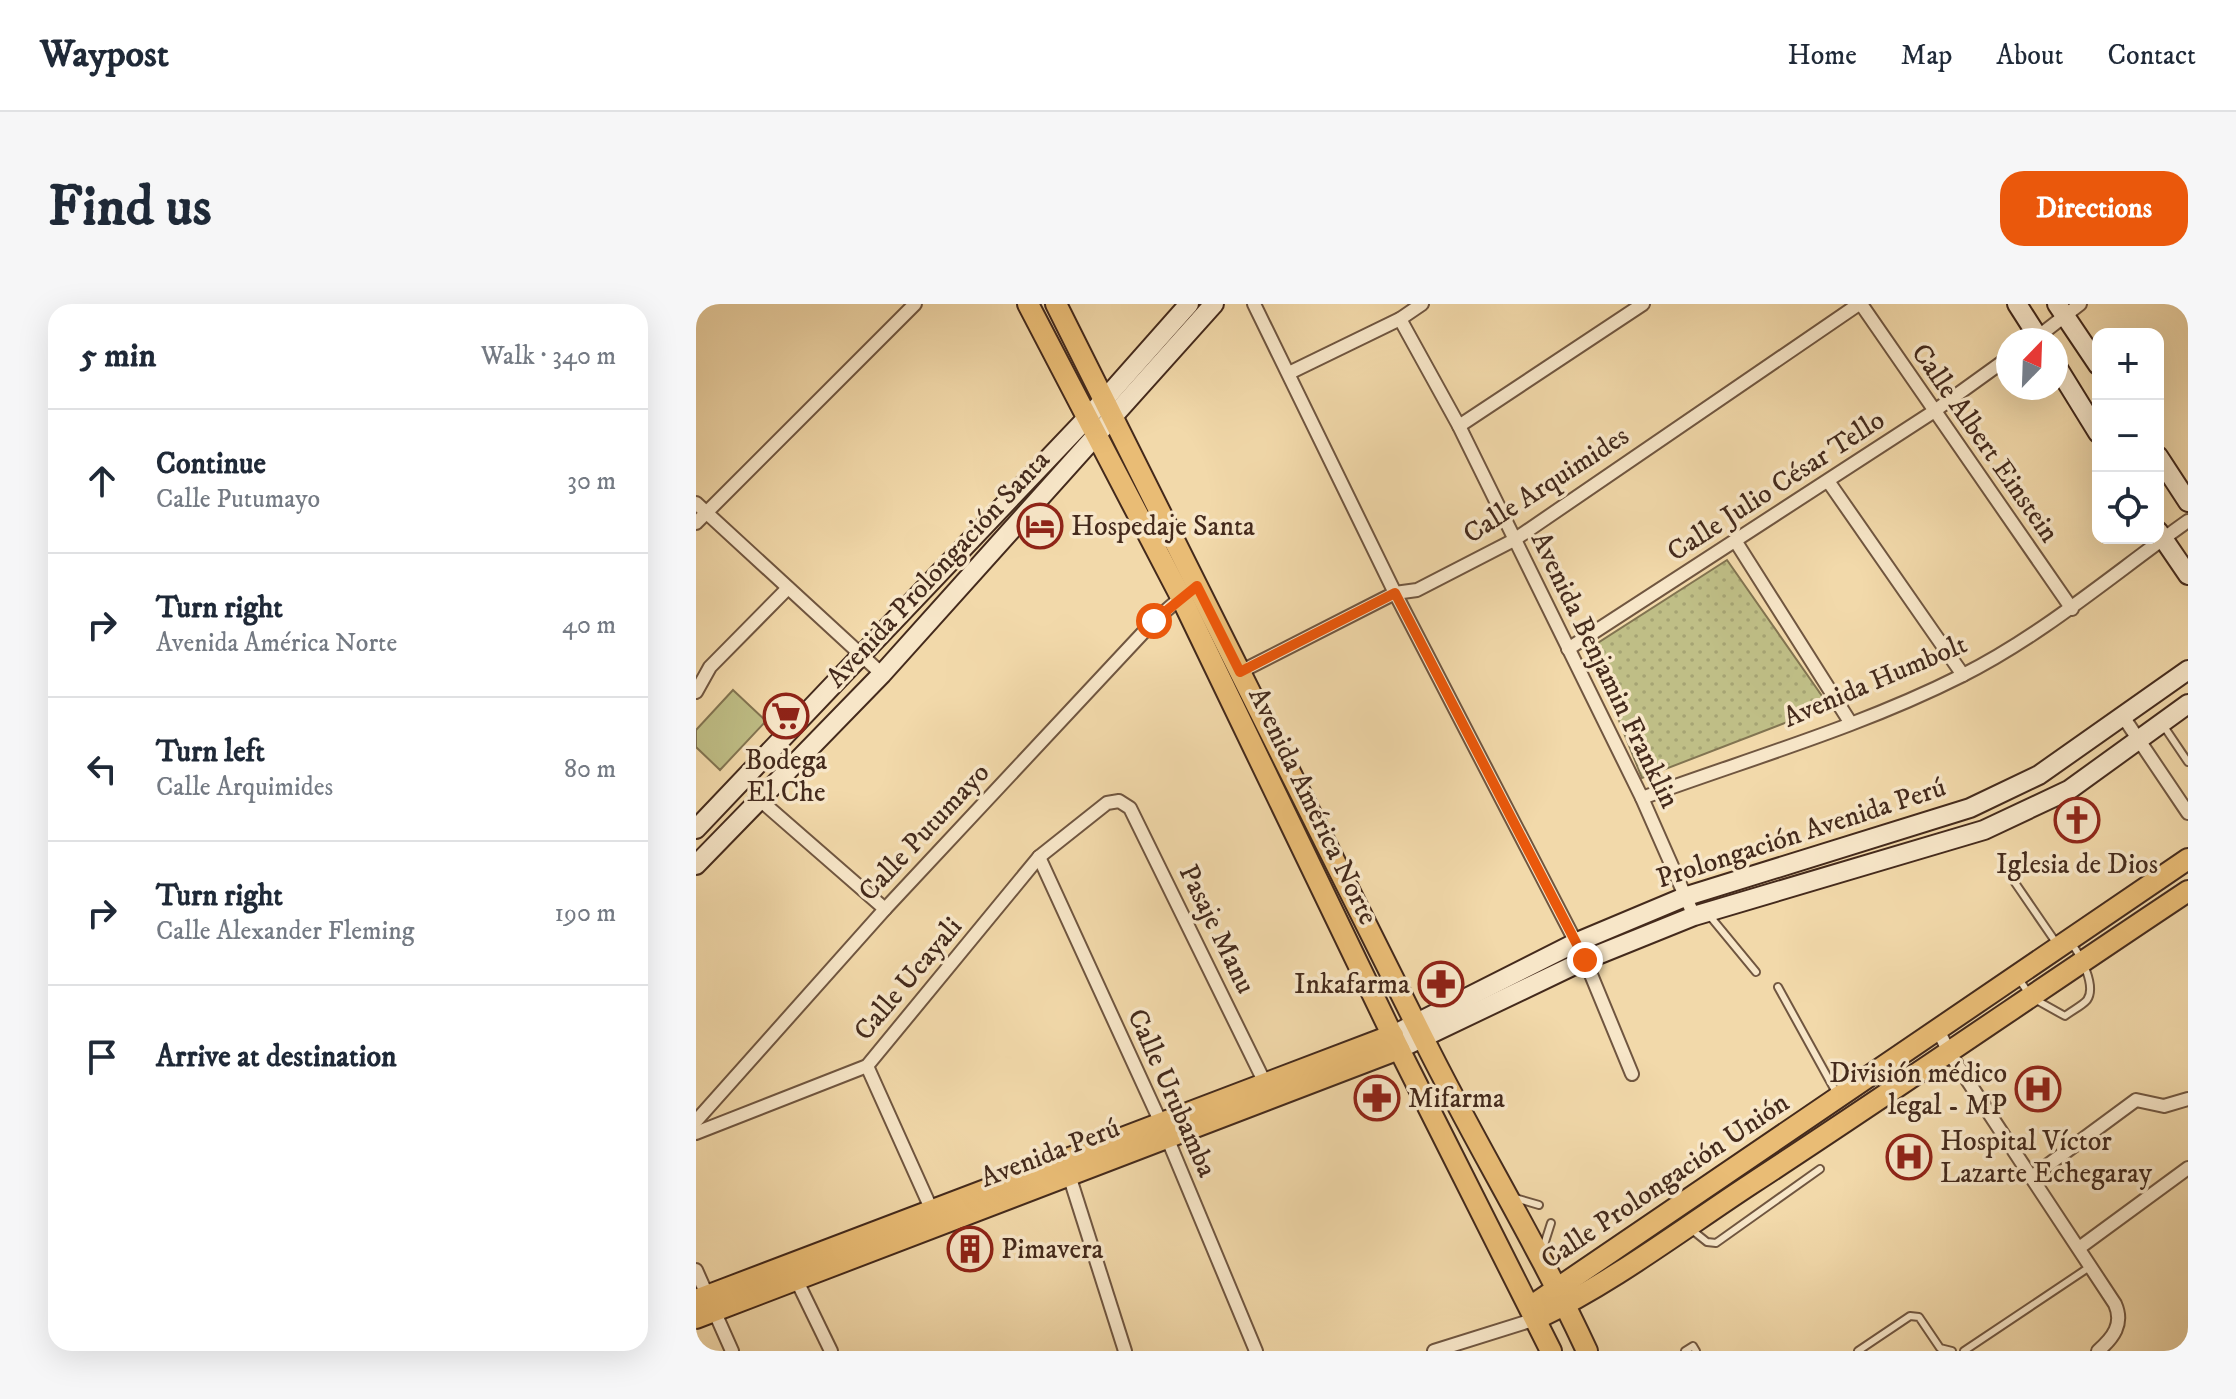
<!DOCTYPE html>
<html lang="en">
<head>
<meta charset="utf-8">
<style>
  :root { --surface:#fff; --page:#f6f6f7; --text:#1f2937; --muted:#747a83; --line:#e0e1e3; --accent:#ea580c }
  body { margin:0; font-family:"IM FELL DW Pica",serif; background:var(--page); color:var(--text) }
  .controls { position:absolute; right:24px; top:24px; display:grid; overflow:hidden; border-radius:16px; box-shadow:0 8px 32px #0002 }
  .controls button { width:72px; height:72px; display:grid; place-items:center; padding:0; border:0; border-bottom:2px solid var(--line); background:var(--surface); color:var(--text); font:40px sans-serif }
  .compass { position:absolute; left:1300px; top:24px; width:72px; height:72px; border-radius:50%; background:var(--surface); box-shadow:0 8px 32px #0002; rotate:23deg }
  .stop { position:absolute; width:24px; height:24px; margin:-18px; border:6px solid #ea580c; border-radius:50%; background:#fff }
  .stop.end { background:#ea580c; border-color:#fff; box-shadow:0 2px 8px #0008 }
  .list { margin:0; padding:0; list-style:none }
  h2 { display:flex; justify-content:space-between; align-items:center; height:104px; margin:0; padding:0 32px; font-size:34px }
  h2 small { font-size:26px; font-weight:400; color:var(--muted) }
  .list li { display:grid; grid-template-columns:52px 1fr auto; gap:24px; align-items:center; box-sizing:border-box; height:144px; padding:0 32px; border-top:2px solid var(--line) }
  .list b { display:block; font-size:30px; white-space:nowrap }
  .list p { margin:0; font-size:26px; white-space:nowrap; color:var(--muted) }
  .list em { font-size:26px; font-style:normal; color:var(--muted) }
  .icon { flex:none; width:44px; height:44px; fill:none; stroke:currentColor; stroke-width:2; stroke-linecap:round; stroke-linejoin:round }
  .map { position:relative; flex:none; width:1492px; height:1047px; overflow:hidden; border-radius:24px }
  header { display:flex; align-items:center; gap:48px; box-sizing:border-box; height:112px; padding:0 40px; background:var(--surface); border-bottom:2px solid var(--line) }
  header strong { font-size:38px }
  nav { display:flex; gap:44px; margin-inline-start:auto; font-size:28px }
  .intro { display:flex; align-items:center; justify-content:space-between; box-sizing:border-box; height:192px; padding:0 48px }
  h1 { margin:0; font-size:56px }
  .button { padding:20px 36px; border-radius:24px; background:var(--accent); color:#fff; font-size:28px; font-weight:700 }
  main { display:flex; gap:48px; padding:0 48px }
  aside { flex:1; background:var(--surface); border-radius:24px; box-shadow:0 8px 32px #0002 }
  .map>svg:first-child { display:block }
</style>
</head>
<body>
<header>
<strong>Waypost</strong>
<nav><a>Home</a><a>Map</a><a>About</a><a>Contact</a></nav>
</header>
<div class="intro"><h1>Find us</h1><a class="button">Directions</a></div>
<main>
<aside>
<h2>5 min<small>Walk · 340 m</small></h2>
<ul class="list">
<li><svg class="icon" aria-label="ahead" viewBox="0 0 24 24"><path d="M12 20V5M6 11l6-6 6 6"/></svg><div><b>Continue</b><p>Calle Putumayo</p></div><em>30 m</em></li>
<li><svg class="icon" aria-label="right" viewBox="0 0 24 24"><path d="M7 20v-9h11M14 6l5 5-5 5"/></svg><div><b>Turn right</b><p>Avenida América Norte</p></div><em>40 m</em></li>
<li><svg class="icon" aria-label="left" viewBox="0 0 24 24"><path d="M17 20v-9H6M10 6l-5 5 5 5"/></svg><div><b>Turn left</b><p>Calle Arquimides</p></div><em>80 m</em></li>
<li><svg class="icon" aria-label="right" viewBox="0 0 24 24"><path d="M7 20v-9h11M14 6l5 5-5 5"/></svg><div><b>Turn right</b><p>Calle Alexander Fleming</p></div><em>190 m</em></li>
<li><svg class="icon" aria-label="arrive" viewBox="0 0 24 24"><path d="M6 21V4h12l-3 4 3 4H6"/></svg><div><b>Arrive at destination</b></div></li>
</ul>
</aside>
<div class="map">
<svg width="1492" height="1047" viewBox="0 0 1492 1047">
  <defs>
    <pattern id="park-dots" width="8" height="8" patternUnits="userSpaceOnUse" patternTransform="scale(2)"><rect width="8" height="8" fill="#bfbe86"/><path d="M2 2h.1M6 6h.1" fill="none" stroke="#a5a373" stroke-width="1.8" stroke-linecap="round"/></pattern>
  </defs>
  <rect width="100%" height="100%" fill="#f2d9aa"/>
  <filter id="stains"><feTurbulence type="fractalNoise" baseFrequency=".0025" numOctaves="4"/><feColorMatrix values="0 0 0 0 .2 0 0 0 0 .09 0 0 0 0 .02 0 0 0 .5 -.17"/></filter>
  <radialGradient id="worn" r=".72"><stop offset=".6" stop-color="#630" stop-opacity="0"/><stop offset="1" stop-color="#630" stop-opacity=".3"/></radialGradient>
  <!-- park -->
  <polygon fill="url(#park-dots)" stroke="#827451" stroke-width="2" points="1031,256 1133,402 946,474 894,344"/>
  <!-- pitch -->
  <polygon fill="#bfbe86" stroke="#827451" stroke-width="2" points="37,386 70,417 24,466 0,443 0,426"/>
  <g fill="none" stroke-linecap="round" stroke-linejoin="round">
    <!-- lane casing -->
    <g stroke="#705640" stroke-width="10">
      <g id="lane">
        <polyline points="1467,421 1492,458"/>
        <polyline points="1313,570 1361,640"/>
        <polyline points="1013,611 1060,668"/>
        <path d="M 1323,675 L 1335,693 L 1369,712 C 1375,707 1386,702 1391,696 C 1401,682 1384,651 1376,640"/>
        <polyline points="1082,683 1141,790"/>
        <polyline points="819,894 843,901"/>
        <polyline points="996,926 1011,938 1020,939 1124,865"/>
        <polyline points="847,944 855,919"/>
        <polyline points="989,1047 997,1042 1000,1047"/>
        <polyline points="1162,1047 1214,1012 1223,1013 1244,1044 1256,1047"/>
        <polyline points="1268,1047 1395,962"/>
      </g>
    </g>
    <!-- street casing -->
    <g stroke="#705640" stroke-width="16">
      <g id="street">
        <polyline points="558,0 699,289 889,656 936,770"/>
        <polyline points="1165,0 1376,305"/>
        <polyline points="704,15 763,122 946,494 998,612"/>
        <polyline points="1339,35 1384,0"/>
        <polyline points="593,69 704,15 726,0"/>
        <polyline points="763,122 947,0"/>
        <polyline points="1132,177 1267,371"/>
        <polyline points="0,199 186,370"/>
        <polyline points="0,219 219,0"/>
        <polyline points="1040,238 1154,418"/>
        <polyline points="872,345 1237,108 1312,54"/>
        <polyline points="544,368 699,289 721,286 818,236 1163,0"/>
        <polyline points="0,388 14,363 92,284"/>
        <polyline points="1426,411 1492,509"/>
        <path d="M 946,494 C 1052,455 1164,423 1265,372 C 1347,331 1417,270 1492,217"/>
        <polyline points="64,496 189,605"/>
        <polyline points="343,553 465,819 560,1047"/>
        <path d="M 1242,726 L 1254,750 L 1419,1000 C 1428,1020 1417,1034 1402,1047"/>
        <polyline points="171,762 238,911"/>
        <polyline points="0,817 189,605 458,317 489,290"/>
        <polyline points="0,829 171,762 343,553 411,499 423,497 434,504 569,779"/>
        <polyline points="373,871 429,1047"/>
        <polyline points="1337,872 1440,796 1468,802 1492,795"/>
        <polyline points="1383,944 1492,864"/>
        <polyline points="0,966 36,1047"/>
        <polyline points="100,975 135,1047"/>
        <polyline points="738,1047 840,1015"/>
      </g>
    </g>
    <!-- secondary casing -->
    <g stroke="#442a1c" stroke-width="22">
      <g id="secondary">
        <polyline points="1321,0 1344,36"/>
        <polyline points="1361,0 1402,61"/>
        <polyline points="1360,61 1402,129"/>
        <polyline points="1462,152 1492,198"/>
        <polyline points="1462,227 1492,271"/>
        <polyline points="0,525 408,96 493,0"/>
        <polyline points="0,561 186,370 518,0"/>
        <polyline points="697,731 879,639 991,592 1274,504 1343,471 1492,366"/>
        <polyline points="703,745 889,656 998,612 1288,526 1373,486 1492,400"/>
      </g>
    </g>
    <!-- primary casing -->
    <g stroke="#442a1c" stroke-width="24">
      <g id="primary">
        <polyline points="332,0 485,293 703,745 855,1047"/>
        <path d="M 360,0 C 484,245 606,491 728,736 C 780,841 842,941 891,1047"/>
        <polyline points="0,996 697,731"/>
        <polyline points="834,1003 1492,555"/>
        <polyline points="0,1014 703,745"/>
        <path d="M 840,1015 C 916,979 985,926 1055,880 C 1202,784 1346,684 1492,587"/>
      </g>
    </g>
    <!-- lane -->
    <use href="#lane" stroke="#f7e6c8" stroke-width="6"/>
    <!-- street -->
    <use href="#street" stroke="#f7e6c8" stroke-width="12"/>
    <!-- secondary -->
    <use href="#secondary" stroke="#f7e6c8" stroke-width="18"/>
    <!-- primary -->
    <use href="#primary" stroke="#e9bc75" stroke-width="20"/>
  </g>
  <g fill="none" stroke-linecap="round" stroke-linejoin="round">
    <!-- route -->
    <polyline stroke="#ea580c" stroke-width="10" points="458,317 501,282 544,368 699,289 889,656"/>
  </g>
  <!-- icons -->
  <defs>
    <g id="hotel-ring" transform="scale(2.3)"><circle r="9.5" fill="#f7e6c8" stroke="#8f2418" stroke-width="1.5"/><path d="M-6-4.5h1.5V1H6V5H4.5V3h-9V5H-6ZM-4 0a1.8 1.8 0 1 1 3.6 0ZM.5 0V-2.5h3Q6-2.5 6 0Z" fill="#8f2418"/></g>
    <g id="supermarket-ring" transform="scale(2.3)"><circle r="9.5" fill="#f7e6c8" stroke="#8f2418" stroke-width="1.5"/><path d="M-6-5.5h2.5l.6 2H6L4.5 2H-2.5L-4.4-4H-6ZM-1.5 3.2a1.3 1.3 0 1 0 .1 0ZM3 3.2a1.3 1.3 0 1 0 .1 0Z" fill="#8f2418"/></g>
    <g id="church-ring" transform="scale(2.3)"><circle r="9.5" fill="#f7e6c8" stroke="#8f2418" stroke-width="1.5"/><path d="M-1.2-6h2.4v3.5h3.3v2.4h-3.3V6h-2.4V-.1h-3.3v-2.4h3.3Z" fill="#8f2418"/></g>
    <g id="pharmacy-ring" transform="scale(2.3)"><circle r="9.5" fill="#f7e6c8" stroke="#8f2418" stroke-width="1.5"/><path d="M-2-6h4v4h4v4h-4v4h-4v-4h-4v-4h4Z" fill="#8f2418"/></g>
    <g id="hospital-ring" transform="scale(2.3)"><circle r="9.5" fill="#f7e6c8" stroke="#8f2418" stroke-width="1.5"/><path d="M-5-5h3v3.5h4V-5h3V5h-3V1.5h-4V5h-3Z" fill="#8f2418"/></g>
    <g id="building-ring" transform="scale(2.3)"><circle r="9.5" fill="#f7e6c8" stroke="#8f2418" stroke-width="1.5"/><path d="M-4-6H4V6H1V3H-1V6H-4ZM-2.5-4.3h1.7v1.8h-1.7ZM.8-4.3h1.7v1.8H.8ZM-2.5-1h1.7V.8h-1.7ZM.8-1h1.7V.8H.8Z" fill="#8f2418"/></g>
  </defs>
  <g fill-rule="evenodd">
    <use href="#hotel-ring" x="344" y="222"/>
    <use href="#supermarket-ring" x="90" y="412"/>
    <use href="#church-ring" x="1381" y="516"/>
    <use href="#pharmacy-ring" x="745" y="680"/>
    <use href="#hospital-ring" x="1342" y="785"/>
    <use href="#pharmacy-ring" x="681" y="794"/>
    <use href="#hospital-ring" x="1213" y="853"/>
    <use href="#building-ring" x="274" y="945"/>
  </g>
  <g text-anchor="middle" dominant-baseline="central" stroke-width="7" stroke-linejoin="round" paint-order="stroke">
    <!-- street labels -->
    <g font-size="28" fill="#442a1c" stroke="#f7e6c8">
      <text transform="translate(1289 139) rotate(55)">Calle Albert Einstein</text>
      <text transform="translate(850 181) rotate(-33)">Calle Arquimides</text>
      <text transform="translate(1080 182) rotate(-33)">Calle Julio César Tello</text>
      <text transform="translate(242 265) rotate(-47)">Avenida Prolongación Santa</text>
      <text transform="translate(909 366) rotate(64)">Avenida Benjamin Franklin</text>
      <text transform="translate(1179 377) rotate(-23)">Avenida Humbolt</text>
      <text transform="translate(617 502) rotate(64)">Avenida América Norte</text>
      <text transform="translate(228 528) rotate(-47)">Calle Putumayo</text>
      <text transform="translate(1105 529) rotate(-18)">Prolongación Avenida Perú</text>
      <text transform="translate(521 625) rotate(64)">Pasaje Manu</text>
      <text transform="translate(212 675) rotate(-50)">Calle Ucayali</text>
      <text transform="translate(476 789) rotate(66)">Calle Urubamba</text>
      <text transform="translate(354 849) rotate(-21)">Avenida Perú</text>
      <text transform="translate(969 877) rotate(-34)">Calle Prolongación Unión</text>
    </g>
    <!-- poi labels -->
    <g font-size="28" fill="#442a1c" stroke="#f7e6c8" text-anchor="start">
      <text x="375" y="222">Hospedaje Santa</text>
      <text x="90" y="456" text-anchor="middle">Bodega<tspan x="90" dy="32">El Che</tspan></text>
      <text x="1381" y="560" text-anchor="middle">Iglesia de Dios</text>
      <text x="714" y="680" text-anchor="end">Inkafarma</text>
      <text x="1311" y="769" text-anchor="end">División médico<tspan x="1311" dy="32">legal - MP</tspan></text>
      <text x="712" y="794">Mifarma</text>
      <text x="1244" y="837">Hospital Víctor<tspan x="1244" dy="32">Lazarte Echegaray</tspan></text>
      <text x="305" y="945">Pimavera</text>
    </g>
  </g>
  <rect width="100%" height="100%" filter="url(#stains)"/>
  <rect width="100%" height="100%" fill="url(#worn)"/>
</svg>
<div class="controls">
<button>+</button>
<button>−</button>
<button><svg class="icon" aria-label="locate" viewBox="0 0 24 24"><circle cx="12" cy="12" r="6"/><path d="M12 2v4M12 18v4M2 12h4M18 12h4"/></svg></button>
</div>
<svg class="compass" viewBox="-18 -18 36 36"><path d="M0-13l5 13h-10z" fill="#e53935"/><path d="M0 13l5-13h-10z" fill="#747a83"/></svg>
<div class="stop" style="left:458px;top:317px"></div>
<div class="stop end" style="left:889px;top:656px"></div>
</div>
</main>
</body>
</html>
